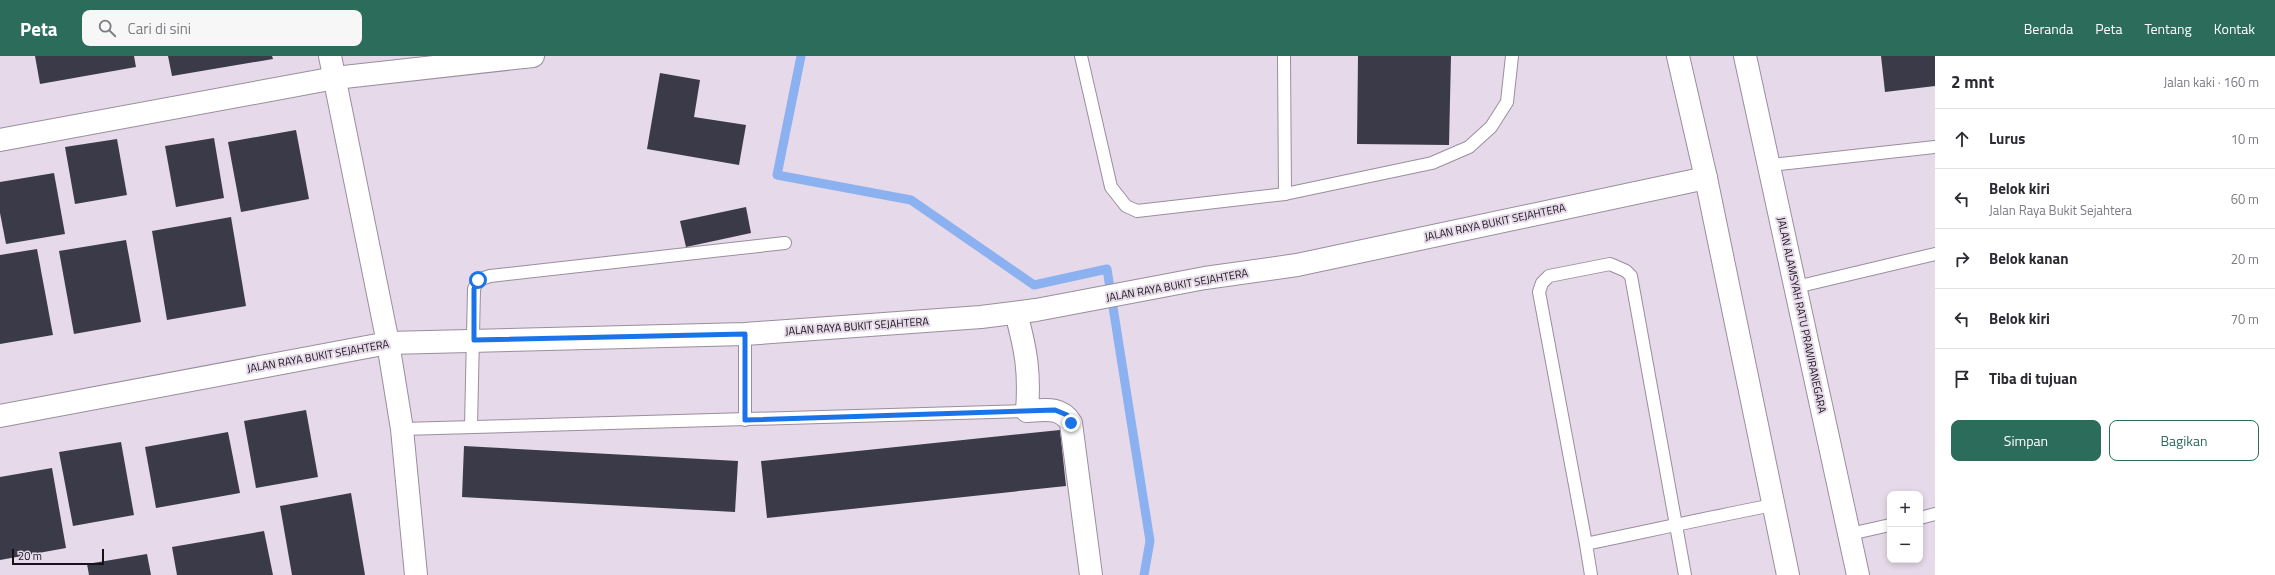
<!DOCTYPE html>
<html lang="id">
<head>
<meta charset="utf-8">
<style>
  :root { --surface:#fff; --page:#f7f7f7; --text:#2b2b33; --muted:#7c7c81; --line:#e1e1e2; --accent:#2c6c5b }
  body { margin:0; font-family:"Titillium Web",sans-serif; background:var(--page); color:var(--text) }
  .controls { position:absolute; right:12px; bottom:12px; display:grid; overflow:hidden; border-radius:8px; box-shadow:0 2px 6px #0003 }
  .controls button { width:36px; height:36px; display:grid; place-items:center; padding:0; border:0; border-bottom:1px solid var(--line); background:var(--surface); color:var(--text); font:20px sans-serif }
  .scale { position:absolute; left:12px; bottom:10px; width:92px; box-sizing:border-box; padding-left:4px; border:2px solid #161217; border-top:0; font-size:11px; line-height:14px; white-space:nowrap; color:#161217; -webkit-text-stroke:3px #e6d9e9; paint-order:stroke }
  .stop { position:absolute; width:12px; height:12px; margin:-9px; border:3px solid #1a73e8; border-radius:50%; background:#fff }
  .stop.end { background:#1a73e8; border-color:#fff; box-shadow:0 1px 4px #0008 }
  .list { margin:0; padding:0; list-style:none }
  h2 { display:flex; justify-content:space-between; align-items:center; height:52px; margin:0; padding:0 16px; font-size:17px }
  h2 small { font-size:13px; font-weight:400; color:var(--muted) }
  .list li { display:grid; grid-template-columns:26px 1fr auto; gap:12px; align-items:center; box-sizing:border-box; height:60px; padding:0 16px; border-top:1px solid var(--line) }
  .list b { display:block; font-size:15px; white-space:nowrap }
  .list p { margin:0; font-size:13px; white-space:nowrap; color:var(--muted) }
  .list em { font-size:13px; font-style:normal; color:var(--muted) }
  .actions { display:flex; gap:8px; padding:12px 16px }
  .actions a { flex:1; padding:9px 0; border:1px solid var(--accent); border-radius:8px; text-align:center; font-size:14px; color:var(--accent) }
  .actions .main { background:var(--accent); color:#fff }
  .icon { flex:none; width:22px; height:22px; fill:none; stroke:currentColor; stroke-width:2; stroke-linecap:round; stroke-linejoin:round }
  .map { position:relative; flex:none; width:1935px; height:519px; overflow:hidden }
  header { display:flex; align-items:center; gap:24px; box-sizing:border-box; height:56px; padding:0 20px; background:var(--accent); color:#fff }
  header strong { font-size:19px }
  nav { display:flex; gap:22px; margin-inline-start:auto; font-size:14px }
  .search { width:280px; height:36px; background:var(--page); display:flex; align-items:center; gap:10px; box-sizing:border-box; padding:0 14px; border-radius:8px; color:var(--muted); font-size:15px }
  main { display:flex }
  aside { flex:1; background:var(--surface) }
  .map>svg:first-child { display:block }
</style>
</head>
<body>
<header>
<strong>Peta</strong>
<div class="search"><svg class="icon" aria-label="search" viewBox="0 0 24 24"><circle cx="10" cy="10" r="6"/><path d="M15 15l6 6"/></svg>Cari di sini</div>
<nav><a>Beranda</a><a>Peta</a><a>Tentang</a><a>Kontak</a></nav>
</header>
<main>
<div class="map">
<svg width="1935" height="519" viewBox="0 0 1935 519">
  <rect width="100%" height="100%" fill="#e6d9e9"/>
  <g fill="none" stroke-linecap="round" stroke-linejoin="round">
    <!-- stream -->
    <polyline stroke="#8bb1f0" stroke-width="9" points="801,0 777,119 911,144 1034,229 1107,213 1150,485 1144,519"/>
  </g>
  <!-- building -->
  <g fill="#3b3a49">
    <polygon points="35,0 134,0 136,11 40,28"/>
    <polygon points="168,0 272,0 273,3 172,20"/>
    <polygon points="1358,0 1451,0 1449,89 1357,88"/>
    <polygon points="1881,0 1935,0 1935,30 1885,36"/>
    <polygon points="660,17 700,24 694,61 746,69 739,109 647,93"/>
    <polygon points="296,74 309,143 241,156 228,86"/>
    <polygon points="214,82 224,142 176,151 165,90"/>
    <polygon points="117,83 127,139 75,148 65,91"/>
    <polygon points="54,117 65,178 6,188 0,157 0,126"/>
    <polygon points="746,151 751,177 686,191 680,165"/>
    <polygon points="231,161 246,250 167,264 152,175"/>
    <polygon points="126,184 141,266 74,278 59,195"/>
    <polygon points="37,193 53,279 0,288 0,199"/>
    <polygon points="306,354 318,421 256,432 244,365"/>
    <polygon points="1060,374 1066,430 767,462 761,405"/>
    <polygon points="228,376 240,437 156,452 145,391"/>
    <polygon points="121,386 134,459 73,470 59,396"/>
    <polygon points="464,390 738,405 735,456 462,441"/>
    <polygon points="52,412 66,492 0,504 0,421"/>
    <polygon points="351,437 365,519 292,519 280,450"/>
    <polygon points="264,475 273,519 177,519 172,491"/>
    <polygon points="147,498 151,519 89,519 87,508"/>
  </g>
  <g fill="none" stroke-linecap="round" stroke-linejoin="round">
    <!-- service casing -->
    <g stroke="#9a8e9d" stroke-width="14">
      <g id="service">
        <polyline points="1081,0 1111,131 1126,150 1137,155 1285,138 1432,107 1469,91 1491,71 1507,46 1512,0"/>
        <polyline points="1284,0 1285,138"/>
        <polyline points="1771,109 1935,91"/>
        <polyline points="1796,231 1935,198"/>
        <polyline points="745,278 745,364"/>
        <polyline points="471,371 474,233 478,224 490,220 785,187"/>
        <polyline points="402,373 1027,355"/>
        <polyline points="1920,462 1935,458"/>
        <polyline points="1850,478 1890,469"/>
        <polyline points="1586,488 1591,519"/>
        <path d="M 1685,519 L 1631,220 L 1626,215 L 1610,208 L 1549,220 L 1542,227 L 1539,236 L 1586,488 C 1648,475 1711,461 1773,449"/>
      </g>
    </g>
    <!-- minor casing -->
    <g stroke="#9a8e9d" stroke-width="24">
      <g id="minor">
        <polyline points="330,0 388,287 402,373 416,519"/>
        <polyline points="0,84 335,22 533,0"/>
        <path d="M 1016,257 C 1026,294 1030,316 1027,355 C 1044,354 1061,350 1071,367 L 1091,519"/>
        <polyline points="0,360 388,287 745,278 981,261 1036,254 1205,222 1297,209 1706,122"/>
      </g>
    </g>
    <!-- trunk casing -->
    <g stroke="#9a8e9d" stroke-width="24">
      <g id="trunk">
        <polyline points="1678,0 1706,122 1788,519"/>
        <polyline points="1745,0 1858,519"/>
      </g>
    </g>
    <!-- service -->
    <use href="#service" stroke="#fff" stroke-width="12"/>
    <!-- minor -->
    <use href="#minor" stroke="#fff" stroke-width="22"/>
    <!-- trunk -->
    <use href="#trunk" stroke="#fff" stroke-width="22"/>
  </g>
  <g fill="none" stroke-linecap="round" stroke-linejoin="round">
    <!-- route -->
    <polyline stroke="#1a73e8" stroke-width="5" points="478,224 474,233 474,284 745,278 745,364 1055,354 1067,359 1071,367"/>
  </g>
  <g text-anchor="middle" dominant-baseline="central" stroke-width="4" stroke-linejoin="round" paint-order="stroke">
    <!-- street labels -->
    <g font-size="11" fill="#161217" stroke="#e6d9e9">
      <text transform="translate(1495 166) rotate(-12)">JALAN RAYA BUKIT SEJAHTERA</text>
      <text transform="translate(1177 229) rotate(-10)">JALAN RAYA BUKIT SEJAHTERA</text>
      <text transform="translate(1802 259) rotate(78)">JALAN ALAMSYAH RATU PRAWIRANEGARA</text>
      <text transform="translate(857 270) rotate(-4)">JALAN RAYA BUKIT SEJAHTERA</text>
      <text transform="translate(318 300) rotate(-10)">JALAN RAYA BUKIT SEJAHTERA</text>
    </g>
  </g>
</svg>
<div class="controls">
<button>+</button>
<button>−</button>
</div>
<div class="scale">20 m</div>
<div class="stop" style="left:478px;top:224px"></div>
<div class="stop end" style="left:1071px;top:367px"></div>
</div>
<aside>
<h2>2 mnt<small>Jalan kaki · 160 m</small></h2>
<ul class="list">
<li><svg class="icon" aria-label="ahead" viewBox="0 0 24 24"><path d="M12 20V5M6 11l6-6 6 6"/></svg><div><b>Lurus</b></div><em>10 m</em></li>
<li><svg class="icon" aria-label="left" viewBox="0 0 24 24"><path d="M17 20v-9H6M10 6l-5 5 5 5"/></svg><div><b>Belok kiri</b><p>Jalan Raya Bukit Sejahtera</p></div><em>60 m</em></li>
<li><svg class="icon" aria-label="right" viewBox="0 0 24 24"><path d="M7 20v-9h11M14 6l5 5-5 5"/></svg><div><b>Belok kanan</b></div><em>20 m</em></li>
<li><svg class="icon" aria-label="left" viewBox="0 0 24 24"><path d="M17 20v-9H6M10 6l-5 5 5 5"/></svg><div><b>Belok kiri</b></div><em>70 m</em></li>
<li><svg class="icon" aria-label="arrive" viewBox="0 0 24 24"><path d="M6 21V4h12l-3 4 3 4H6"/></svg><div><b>Tiba di tujuan</b></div></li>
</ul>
<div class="actions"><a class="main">Simpan</a><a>Bagikan</a></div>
</aside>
</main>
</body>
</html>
